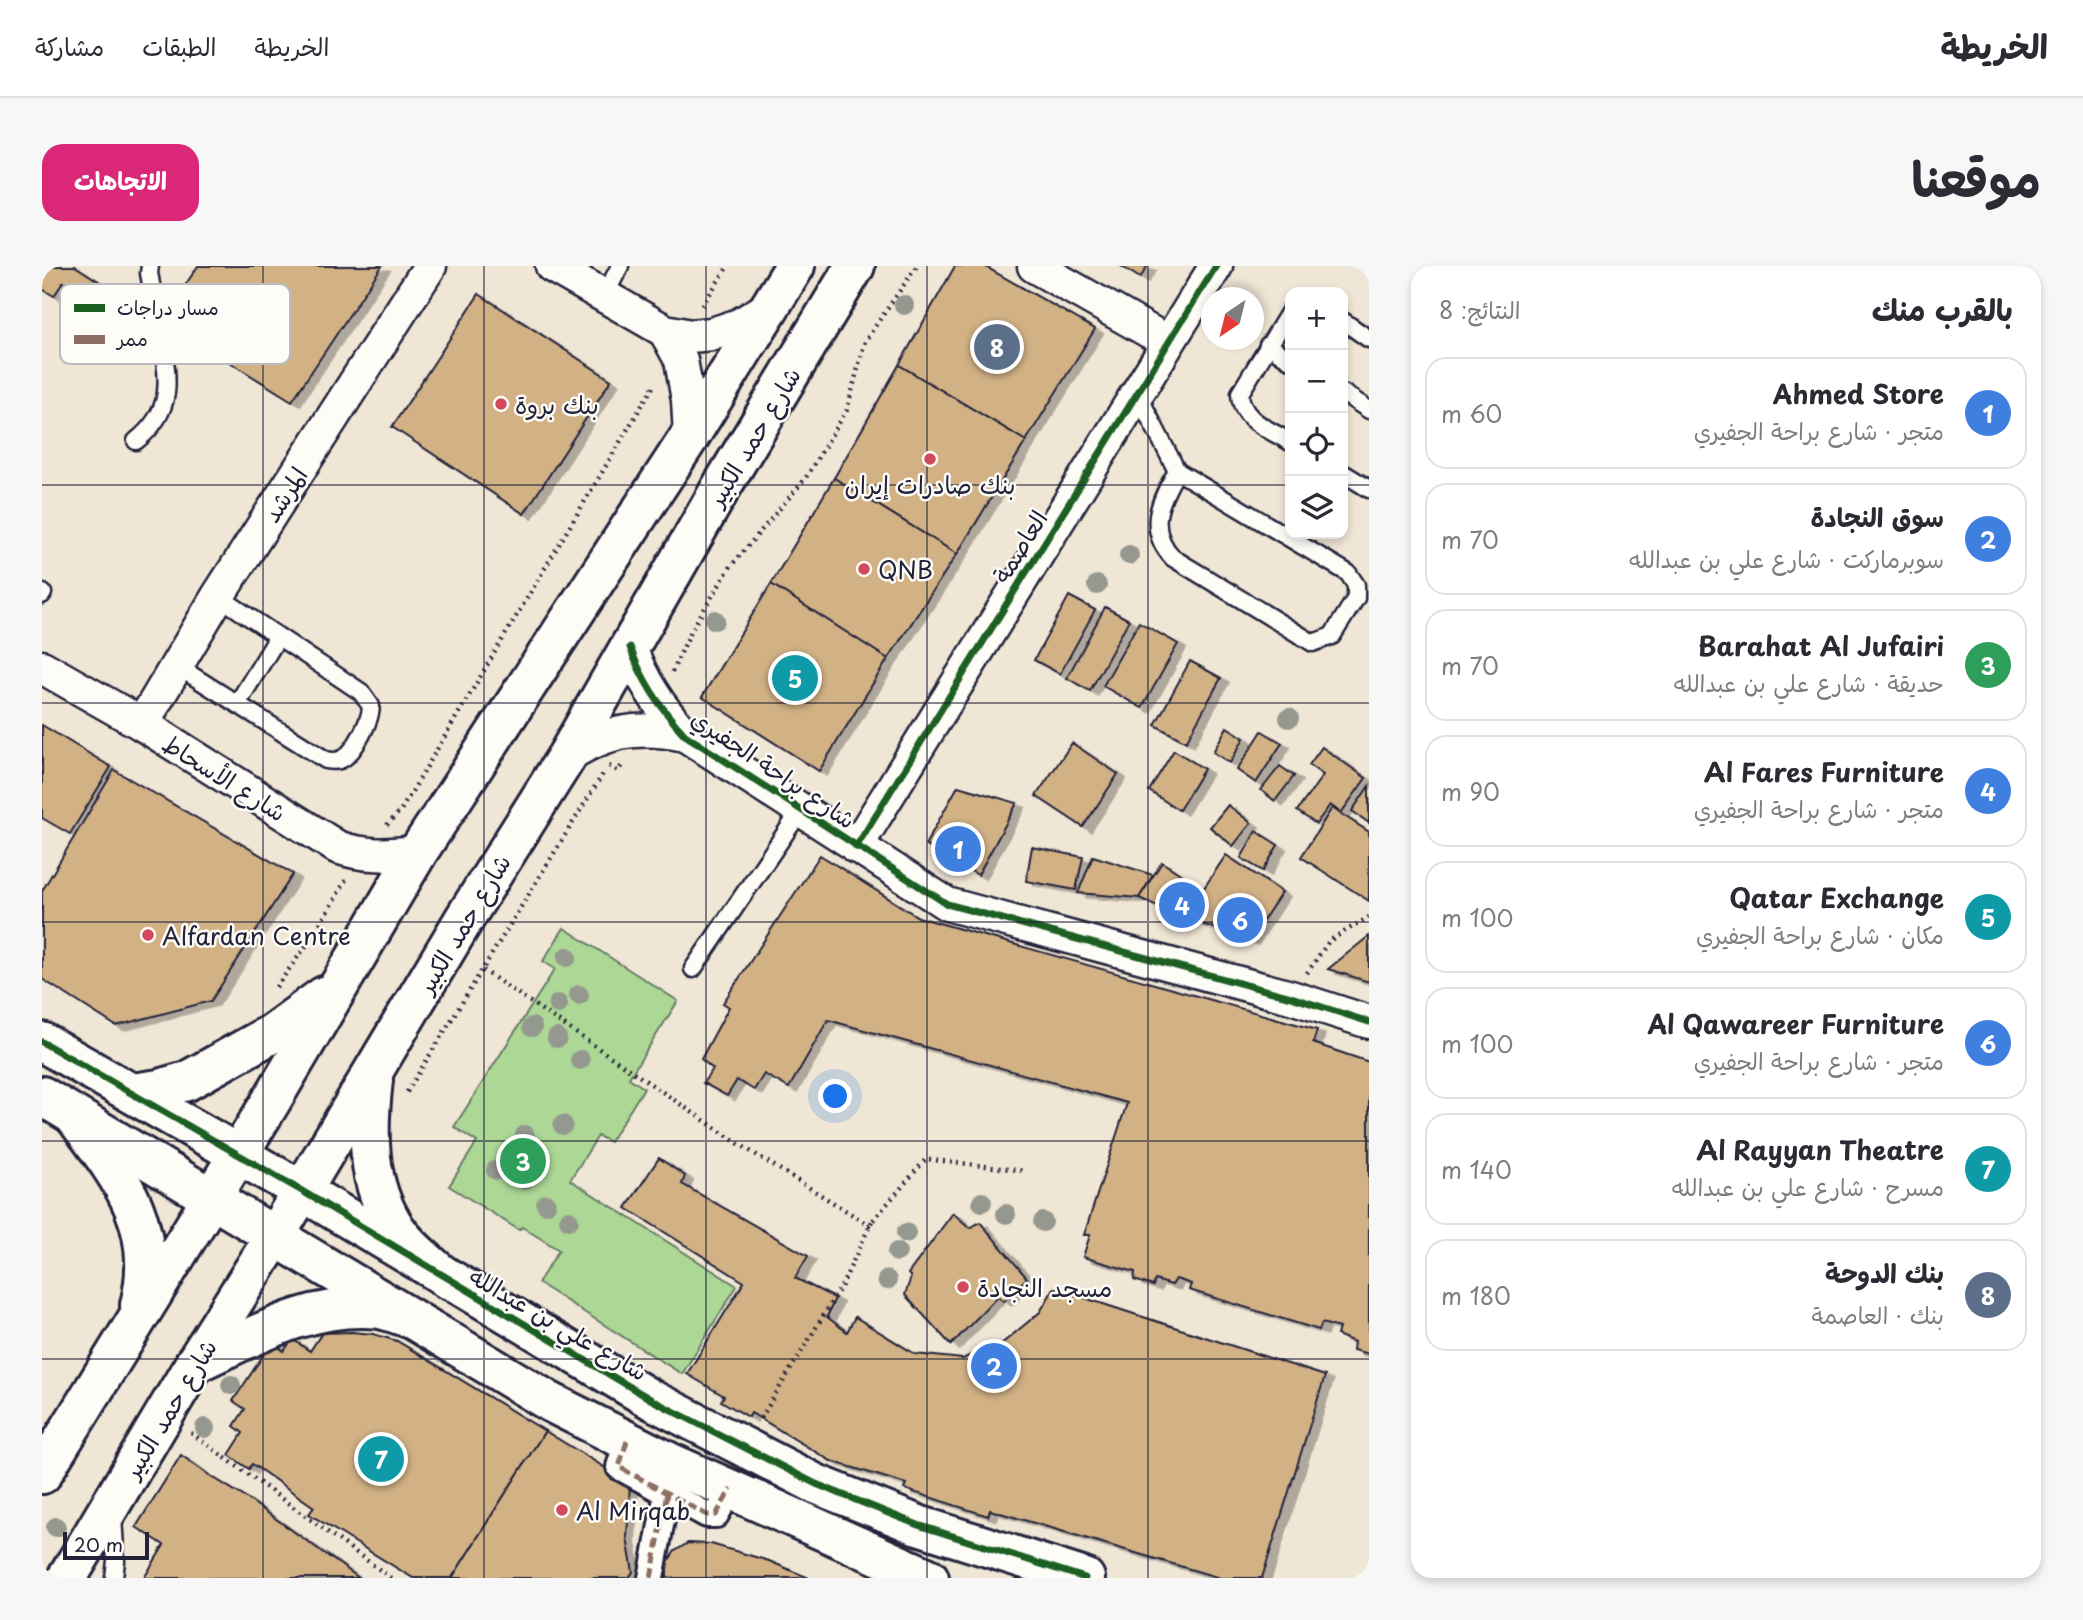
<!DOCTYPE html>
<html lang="ar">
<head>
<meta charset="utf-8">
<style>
  :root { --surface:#fff; --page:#f7f7f7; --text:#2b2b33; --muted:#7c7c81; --line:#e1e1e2; --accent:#db2777 }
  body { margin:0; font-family:"Playpen Sans","Playpen Sans Arabic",sans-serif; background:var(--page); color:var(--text); direction:rtl }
  .controls { position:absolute; right:21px; top:21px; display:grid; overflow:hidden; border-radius:14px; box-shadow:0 4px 10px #0003 }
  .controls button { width:63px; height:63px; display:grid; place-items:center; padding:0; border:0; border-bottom:2px solid var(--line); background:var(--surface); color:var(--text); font:35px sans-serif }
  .compass { position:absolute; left:1159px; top:21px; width:63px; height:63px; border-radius:50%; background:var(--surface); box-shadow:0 4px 10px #0003; rotate:215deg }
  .scale { position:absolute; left:21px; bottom:18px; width:86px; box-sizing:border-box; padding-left:7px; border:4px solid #22223b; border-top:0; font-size:19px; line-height:24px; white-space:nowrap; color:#22223b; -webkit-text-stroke:5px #fdfcf7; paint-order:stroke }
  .you { position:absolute; left:794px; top:831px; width:24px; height:24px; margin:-18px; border:5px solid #fff; border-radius:50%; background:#1a73e8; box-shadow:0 0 0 10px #1a73e833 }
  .badge { display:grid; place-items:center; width:46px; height:46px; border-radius:50%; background:var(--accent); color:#fff; font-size:23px; font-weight:700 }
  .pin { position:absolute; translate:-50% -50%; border:4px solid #fff; box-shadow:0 2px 7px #0006 }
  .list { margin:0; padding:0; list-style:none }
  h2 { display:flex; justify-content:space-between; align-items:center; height:91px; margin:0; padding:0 28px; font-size:30px }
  h2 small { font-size:23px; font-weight:400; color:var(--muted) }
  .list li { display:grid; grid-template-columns:46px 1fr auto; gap:21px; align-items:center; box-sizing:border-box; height:112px; margin:0 14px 14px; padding:0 14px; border:2px solid var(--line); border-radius:21px }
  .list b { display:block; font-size:26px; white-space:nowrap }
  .list p { margin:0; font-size:23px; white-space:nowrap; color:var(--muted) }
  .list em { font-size:23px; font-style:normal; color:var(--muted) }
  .icon { flex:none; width:38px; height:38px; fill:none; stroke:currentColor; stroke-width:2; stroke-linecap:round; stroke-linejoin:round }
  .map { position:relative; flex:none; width:1327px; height:1312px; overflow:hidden; direction:ltr; border-radius:21px }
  header { display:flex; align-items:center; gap:42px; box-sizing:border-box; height:98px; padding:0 35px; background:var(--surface); border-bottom:2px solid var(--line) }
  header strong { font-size:33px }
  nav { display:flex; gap:38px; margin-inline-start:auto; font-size:24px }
  .intro { display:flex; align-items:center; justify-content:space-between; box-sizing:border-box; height:168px; padding:0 42px }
  h1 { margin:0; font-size:49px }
  .button { padding:18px 32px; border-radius:21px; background:var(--accent); color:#fff; font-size:24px; font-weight:700 }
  main { display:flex; gap:42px; padding:0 42px }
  aside { flex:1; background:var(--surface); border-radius:21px; box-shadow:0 4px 10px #0003 }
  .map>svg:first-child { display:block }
</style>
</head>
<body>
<header>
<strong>الخريطة</strong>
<nav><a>الخريطة</a><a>الطبقات</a><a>مشاركة</a></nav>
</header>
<div class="intro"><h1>موقعنا</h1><a class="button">الاتجاهات</a></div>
<main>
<aside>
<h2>بالقرب منك<small>النتائج: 8</small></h2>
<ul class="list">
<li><span class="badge" style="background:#3f7fe0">1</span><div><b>Ahmed Store</b><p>متجر · شارع براحة الجفيري</p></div><em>60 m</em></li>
<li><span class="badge" style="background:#3f7fe0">2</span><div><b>سوق النجادة</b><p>سوبرماركت · شارع علي بن عبدالله</p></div><em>70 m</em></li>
<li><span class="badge" style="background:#2e9e5b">3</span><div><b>Barahat Al Jufairi</b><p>حديقة · شارع علي بن عبدالله</p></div><em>70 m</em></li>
<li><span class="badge" style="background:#3f7fe0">4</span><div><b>Al Fares Furniture</b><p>متجر · شارع براحة الجفيري</p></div><em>90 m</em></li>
<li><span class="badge" style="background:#0f9aa8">5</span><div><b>Qatar Exchange</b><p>مكان · شارع براحة الجفيري</p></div><em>100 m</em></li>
<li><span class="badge" style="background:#3f7fe0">6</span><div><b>Al Qawareer Furniture</b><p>متجر · شارع براحة الجفيري</p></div><em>100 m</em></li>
<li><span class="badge" style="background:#0f9aa8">7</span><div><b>Al Rayyan Theatre</b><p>مسرح · شارع علي بن عبدالله</p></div><em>140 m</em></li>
<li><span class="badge" style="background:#5c6f8a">8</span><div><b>بنك الدوحة</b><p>بنك · العاصمة</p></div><em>180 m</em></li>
</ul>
</aside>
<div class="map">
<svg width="1327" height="1312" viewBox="0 0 1327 1312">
  <defs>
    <filter id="shadow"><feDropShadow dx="8" dy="4.5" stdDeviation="0" flood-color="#0004"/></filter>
  </defs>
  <rect width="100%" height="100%" fill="#f0e6d5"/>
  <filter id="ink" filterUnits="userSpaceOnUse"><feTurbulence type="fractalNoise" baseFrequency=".0143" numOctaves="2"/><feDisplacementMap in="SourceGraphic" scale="14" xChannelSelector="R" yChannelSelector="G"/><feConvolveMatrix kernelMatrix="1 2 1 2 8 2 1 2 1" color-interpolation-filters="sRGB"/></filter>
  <g filter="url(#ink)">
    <!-- green -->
    <polygon fill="#acd795" stroke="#677c68" stroke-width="2" points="522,662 636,735 587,812 602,822 568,876 556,870 528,914 695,1020 640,1108 496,1017 517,984 480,961 477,964 407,920 435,876 412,861 513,703 501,695"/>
    <!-- building -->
    <g fill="#d2b185" stroke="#22223b" stroke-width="2" filter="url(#shadow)">
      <polygon points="0,0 33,0 67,22 56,39 21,16 12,30 0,23"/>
      <polygon points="156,0 340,0 250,135 120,54"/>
      <polygon points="913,0 942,0 1053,63 984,175 857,99"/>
      <polygon points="1079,0 1106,0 1098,12"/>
      <polygon points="437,28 569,114 482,248 350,161"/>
      <polygon points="857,99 984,175 915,288 792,212"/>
      <polygon points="792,212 915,288 846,393 729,318"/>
      <polygon points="729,318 846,393 777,505 660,431"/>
      <polygon points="1027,330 1053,344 1018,408 992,394"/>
      <polygon points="1063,341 1087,354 1048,425 1025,412"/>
      <polygon points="1097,356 1136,378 1100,442 1061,420"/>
      <polygon points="1148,395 1179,412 1144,476 1113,459"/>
      <polygon points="0,459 69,501 28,568 0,552"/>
      <polygon points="1185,461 1202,472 1188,497 1171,486"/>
      <polygon points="1220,465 1240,477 1214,517 1195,504"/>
      <polygon points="1030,477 1076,508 1041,561 994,530"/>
      <polygon points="1280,481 1324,512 1299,547 1288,539 1274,558 1255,545 1281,509 1267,499"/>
      <polygon points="1132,484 1162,503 1137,544 1107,525"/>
      <polygon points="1238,500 1252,510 1233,535 1219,524"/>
      <polygon points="72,504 251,608 169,735 74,760 0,713 0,625"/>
      <polygon points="916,520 975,537 936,609 883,579"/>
      <polygon points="1327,520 1327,557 1310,545"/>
      <polygon points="1186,539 1209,557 1191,580 1168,561"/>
      <polygon points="1290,542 1327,566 1327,635 1259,591"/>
      <polygon points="1214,565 1236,579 1221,605 1199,592"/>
      <polygon points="990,581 1041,591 1034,624 984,615"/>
      <polygon points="778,589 876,651 1275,764 1271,777 1327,796 1327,1088 1311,1084 1312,1076 1295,1069 1297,1062 1280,1057 1277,1064 1147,1024 1149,1018 1134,1013 1130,1019 1113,1014 1111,1020 1092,1014 1093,1006 1041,991 1048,969 1042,969 1085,837 786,754 747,822 722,808 712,824 695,814 685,830 661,817 671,803 659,793 687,741 681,737"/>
      <polygon points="1184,589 1240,626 1208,674 1142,652"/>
      <polygon points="1051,590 1111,609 1097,632 1036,627"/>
      <polygon points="1120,596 1161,623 1142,652 1097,632"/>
      <polygon points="1327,670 1327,716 1286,703"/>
      <polygon points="617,892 643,910 640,918 766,990 753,1012 793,1032 785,1051 805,1066 813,1051 873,1088 921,1093 950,1078 957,1080 998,1046 1012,1022 1283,1110 1220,1312 1178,1312 948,1244 946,1250 862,1223 864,1218 789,1195 709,1147 707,1151 679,1135 682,1130 645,1108 702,1016 584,942"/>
      <polygon points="911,947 928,962 938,956 985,1012 962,1035 956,1030 909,1079 863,1029 869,1011 866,1008"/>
      <polygon points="310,1066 331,1068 355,1075 503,1165 410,1312 371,1312 267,1248 272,1241 210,1198 207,1203 187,1189 201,1167 192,1160 203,1143 191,1135 230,1076 242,1085 250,1073 268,1085 280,1067"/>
      <polygon points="503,1165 588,1217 585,1272 591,1306 587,1312 410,1312"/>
      <polygon points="139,1189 167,1209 206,1233 317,1312 102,1312 122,1279 94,1261"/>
      <polygon points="646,1277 669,1278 727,1295 767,1312 625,1312 625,1297 633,1285"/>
    </g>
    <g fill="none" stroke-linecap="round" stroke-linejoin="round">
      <!-- service casing -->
      <g stroke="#22223b" stroke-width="21">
        <g id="service">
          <polyline points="563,29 578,0"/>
          <path d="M 1248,45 L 1198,127 C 1199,155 1227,163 1248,176"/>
          <polyline points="1301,55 1327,73"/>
          <polyline points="1226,79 1248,94"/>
          <path d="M 1095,127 L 1135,205 L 1306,307 L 1314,319 L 1314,332 L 1290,370 L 1271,377 L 1131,292 C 1104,263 1117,236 1135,205"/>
          <polyline points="1301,127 1327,144"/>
          <path d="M 94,175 C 132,145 127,114 119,72 C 115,50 111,29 107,7 L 108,0"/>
          <polyline points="1301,207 1327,223"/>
          <polyline points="0,329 1,327"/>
          <path d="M 135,400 L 284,494 C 289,495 295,496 300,493 C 313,486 329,454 329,440 L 319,426 L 176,330"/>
          <polyline points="195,438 236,371"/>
          <polyline points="651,703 759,544"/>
          <polyline points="71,1252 74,1295 72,1312"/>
        </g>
      </g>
      <!-- pedestrian casing -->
      <g stroke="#22223b" stroke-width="30">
        <g id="pedestrian">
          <polyline points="585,1175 577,1201 665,1249 674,1249 689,1223"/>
          <polyline points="609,1312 625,1227"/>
        </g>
      </g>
      <!-- minor casing -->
      <g stroke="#22223b" stroke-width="37">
        <g id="minor">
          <polyline points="510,0 623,65 648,70 670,68 697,59 729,40"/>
          <polyline points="992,0 1126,76"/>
          <polyline points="623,65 639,94 646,134 648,170"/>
          <path d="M 588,381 C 600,415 618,442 643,469 L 905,638 L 1249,731 L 1327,756"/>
          <path d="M 0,401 L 100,458 L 295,581 C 323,591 347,589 376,586"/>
          <polyline points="100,458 176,330 388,0"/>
          <path d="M 525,490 C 566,465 595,459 643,469"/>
          <polyline points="814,581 1174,0"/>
        </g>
      </g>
      <!-- tertiary casing -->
      <g stroke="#22223b" stroke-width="44">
        <g id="tertiary">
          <polyline points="0,776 260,925 610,1134 774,1218 876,1259 1043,1312"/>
          <polyline points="0,830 508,1136 627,1196 887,1312"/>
        </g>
      </g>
      <!-- primary casing -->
      <g stroke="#22223b" stroke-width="44">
        <g id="primary">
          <path d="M 331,814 C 325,865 324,918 354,963 C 367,982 387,997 405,1013"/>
          <polyline points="90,827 117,823 145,815 231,767 282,730"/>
          <path d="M 33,851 C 78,911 118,959 98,1039"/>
          <path d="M 153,1097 C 213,1070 270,1035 338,1043 C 349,1045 360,1050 370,1053"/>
          <polyline points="0,1208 228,837 376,586 648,170 753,0"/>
          <polyline points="25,1312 153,1097 233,970 421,655 525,490 680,220 813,0"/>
        </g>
      </g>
      <!-- path -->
      <g stroke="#22223b" stroke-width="4.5" stroke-dasharray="2 5" stroke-linecap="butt">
        <polyline points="660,40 686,0"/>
        <polyline points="630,406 650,363 689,300 763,213 805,144 823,75 875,0"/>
        <polyline points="567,500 576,505 581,498"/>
        <polyline points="345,559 359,544 612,119"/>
        <polyline points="441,704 697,878 827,959 884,893 984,905"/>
        <polyline points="1265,707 1287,675 1327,651"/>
        <polyline points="234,721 267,676 304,614"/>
        <polyline points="365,826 562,506"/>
        <polyline points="719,1152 800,1019 830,955"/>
        <polyline points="149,1167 349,1312"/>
      </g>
      <!-- service -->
      <use href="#service" stroke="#fdfcf7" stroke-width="16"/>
      <!-- pedestrian -->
      <use href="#pedestrian" stroke="#fdfcf7" stroke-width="24"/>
      <!-- minor -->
      <use href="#minor" stroke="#fdfcf7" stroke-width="32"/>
      <!-- tertiary -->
      <use href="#tertiary" stroke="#fdfcf7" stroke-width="38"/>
      <!-- primary -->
      <use href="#primary" stroke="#fdfcf7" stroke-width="38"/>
      <!-- quiet -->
      <g stroke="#8d6e63" stroke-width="5" stroke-dasharray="10 5" stroke-linecap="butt">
        <polyline points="585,1175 577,1201 665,1249 674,1249 689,1223"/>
        <polyline points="609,1312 625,1227"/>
      </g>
      <!-- cycleway casing -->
      <g stroke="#fdfcf7" stroke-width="11">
        <g id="cycleway">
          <path d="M 588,381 C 600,415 618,442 643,469 L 905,638 L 1249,731 L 1327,756"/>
          <polyline points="814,581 1174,0"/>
          <polyline points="0,776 260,925 610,1134 774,1218 876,1259 1043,1312"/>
        </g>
      </g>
      <!-- cycleway -->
      <use href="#cycleway" stroke="#1b5e20" stroke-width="7"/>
    </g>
    <!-- trees -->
    <g fill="#95988f">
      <circle cx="862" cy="39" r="10"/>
      <circle cx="1087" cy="289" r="10"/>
      <circle cx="1055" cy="319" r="10"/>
      <circle cx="673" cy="354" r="10"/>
      <circle cx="1247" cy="452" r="10"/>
      <circle cx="525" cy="691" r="10"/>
      <circle cx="537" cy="729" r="10"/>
      <circle cx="516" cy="738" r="10"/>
      <circle cx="490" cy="761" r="10"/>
      <circle cx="515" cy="772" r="10"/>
      <circle cx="538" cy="794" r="10"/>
      <circle cx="521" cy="859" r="10"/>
      <circle cx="483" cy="869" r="10"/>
      <circle cx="454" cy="904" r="10"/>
      <circle cx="482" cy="914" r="10"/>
      <circle cx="940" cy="936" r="10"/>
      <circle cx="504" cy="938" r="10"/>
      <circle cx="964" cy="948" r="10"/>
      <circle cx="527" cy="954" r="10"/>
      <circle cx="1001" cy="956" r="10"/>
      <circle cx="864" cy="967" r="10"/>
      <circle cx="855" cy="986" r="10"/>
      <circle cx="845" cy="1014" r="10"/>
      <circle cx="189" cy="1119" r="10"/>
      <circle cx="163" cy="1162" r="10"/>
      <circle cx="14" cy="1261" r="10"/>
    </g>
  </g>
  <!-- grid -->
  <path fill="none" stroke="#22223b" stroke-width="2" stroke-opacity="0.55" d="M 221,0 L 221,1312M 442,0 L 442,1312M 664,0 L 664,1312M 885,0 L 885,1312M 1106,0 L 1106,1312M 0,219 L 1248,219M 1301,219 L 1327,219M 0,437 L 1327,437M 0,656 L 1327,656M 0,875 L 1327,875M 0,1093 L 1327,1093"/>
  <!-- markers -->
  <g fill="#d1495b" stroke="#fdfcf7" stroke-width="2.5">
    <circle cx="459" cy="138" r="7"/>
    <circle cx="888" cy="193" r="7"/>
    <circle cx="822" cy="303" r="7"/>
    <circle cx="106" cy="669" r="7"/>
    <circle cx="921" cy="1021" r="7"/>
    <circle cx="520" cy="1244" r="7"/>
  </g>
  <g text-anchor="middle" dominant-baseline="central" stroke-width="5" stroke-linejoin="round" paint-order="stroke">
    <!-- poi labels -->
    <g font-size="24" fill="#22223b" stroke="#fdfcf7" text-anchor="start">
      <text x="473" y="138">بنك بروة</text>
      <text x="888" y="218" text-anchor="middle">بنك صادرات إيران</text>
      <text x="836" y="303">QNB</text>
      <text x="120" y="669">Alfardan Centre</text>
      <text x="935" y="1021">مسجد النجادة</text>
      <text x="534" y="1244">Al Mirqab</text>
    </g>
    <!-- street labels -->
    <g font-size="24" fill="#22223b" stroke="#fdfcf7">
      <text transform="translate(711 170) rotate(-59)">شارع حمد الكبير</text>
      <text transform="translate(242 228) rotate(-57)">المرشد</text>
      <text transform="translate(977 280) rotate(-58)">العاصمة</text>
      <text transform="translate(732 502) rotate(34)">شارع براحة الجفيري</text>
      <text transform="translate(183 511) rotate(32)">شارع الأسحاط</text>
      <text transform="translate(421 657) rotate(-59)">شارع حمد الكبير</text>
      <text transform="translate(517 1057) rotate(30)">شارع علي بن عبدالله</text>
      <text transform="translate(127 1142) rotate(-59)">شارع حمد الكبير</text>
    </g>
  </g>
  <!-- legend -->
  <rect x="18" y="18" width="230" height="80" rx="10" fill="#fdfcf7" stroke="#bbbbbf" stroke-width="2"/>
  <rect x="32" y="38" width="31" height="8" fill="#1b5e20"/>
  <rect x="32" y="69" width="31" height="9" fill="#8d6e63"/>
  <g font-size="19" fill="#22223b">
    <text x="75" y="49">مسار دراجات</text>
    <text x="75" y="80">ممر</text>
  </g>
</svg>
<div class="controls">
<button>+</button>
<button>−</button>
<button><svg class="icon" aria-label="locate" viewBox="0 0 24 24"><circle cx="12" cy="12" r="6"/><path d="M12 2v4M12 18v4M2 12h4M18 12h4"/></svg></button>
<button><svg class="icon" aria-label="layers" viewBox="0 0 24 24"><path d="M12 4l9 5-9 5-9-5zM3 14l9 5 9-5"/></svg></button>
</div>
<svg class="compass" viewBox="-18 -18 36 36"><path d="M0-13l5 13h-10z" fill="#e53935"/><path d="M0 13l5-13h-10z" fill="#7c7c81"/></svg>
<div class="scale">20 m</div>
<div class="you"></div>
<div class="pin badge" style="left:916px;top:583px;background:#3f7fe0">1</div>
<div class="pin badge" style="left:952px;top:1100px;background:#3f7fe0">2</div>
<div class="pin badge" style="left:481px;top:895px;background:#2e9e5b">3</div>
<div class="pin badge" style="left:1140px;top:639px;background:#3f7fe0">4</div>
<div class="pin badge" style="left:753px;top:412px;background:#0f9aa8">5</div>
<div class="pin badge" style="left:1198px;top:654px;background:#3f7fe0">6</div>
<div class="pin badge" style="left:339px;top:1193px;background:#0f9aa8">7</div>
<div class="pin badge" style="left:955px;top:81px;background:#5c6f8a">8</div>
</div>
</main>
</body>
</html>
